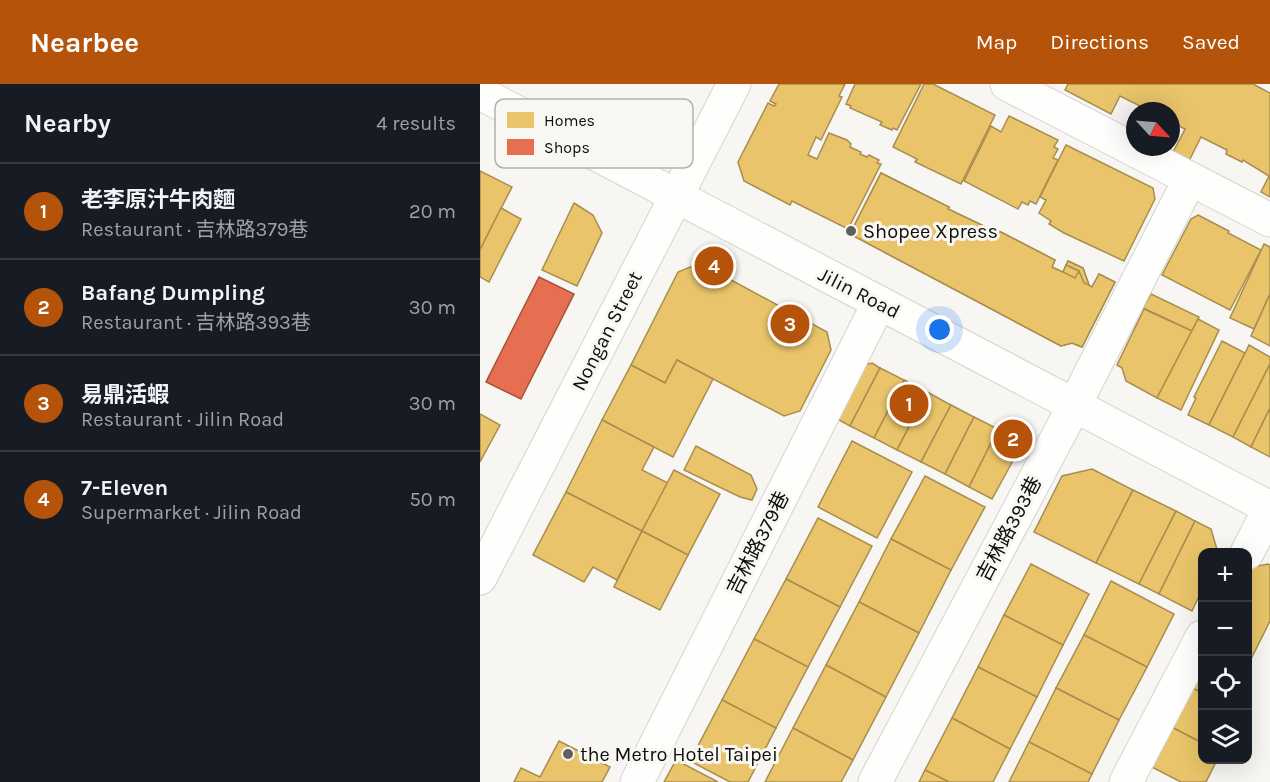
<!DOCTYPE html>
<html lang="en">
<head>
<meta charset="utf-8">
<style>
  :root { --surface:#171b24; --page:#242831; --text:#f1f3f6; --muted:#9ea1a6; --line:#363941; --accent:#b45309 }
  body { margin:0; font-family:Karla,"Noto Sans TC",sans-serif; background:var(--page); color:var(--text) }
  .controls { position:absolute; right:18px; bottom:18px; display:grid; overflow:hidden; border-radius:12px; box-shadow:0 6px 24px #0002 }
  .controls button { width:54px; height:54px; display:grid; place-items:center; padding:0; border:0; border-bottom:2px solid var(--line); background:var(--surface); color:var(--text); font:30px sans-serif }
  .compass { position:absolute; left:646px; top:18px; width:54px; height:54px; border-radius:50%; background:var(--surface); box-shadow:0 6px 24px #0002; rotate:116deg }
  .you { position:absolute; left:460px; top:246px; width:21px; height:21px; margin:-15px; border:4px solid #fff; border-radius:50%; background:#1a73e8; box-shadow:0 0 0 9px #1a73e833 }
  .badge { display:grid; place-items:center; width:39px; height:39px; border-radius:50%; background:var(--accent); color:#fff; font-size:20px; font-weight:700 }
  .pin { position:absolute; translate:-50% -50%; border:3px solid #fff; box-shadow:0 2px 6px #0006 }
  .list { margin:0; padding:0; list-style:none }
  h2 { display:flex; justify-content:space-between; align-items:center; height:78px; margin:0; padding:0 24px; font-size:26px }
  h2 small { font-size:20px; font-weight:400; color:var(--muted) }
  .list li { display:grid; grid-template-columns:39px 1fr auto; gap:18px; align-items:center; box-sizing:border-box; height:96px; padding:0 24px; border-top:2px solid var(--line) }
  .list b { display:block; font-size:22px; white-space:nowrap }
  .list p { margin:0; font-size:20px; white-space:nowrap; color:var(--muted) }
  .list em { font-size:20px; font-style:normal; color:var(--muted) }
  .icon { flex:none; width:33px; height:33px; fill:none; stroke:currentColor; stroke-width:2; stroke-linecap:round; stroke-linejoin:round }
  .map { position:relative; flex:none; width:790px; height:698px; overflow:hidden }
  header { display:flex; align-items:center; gap:36px; box-sizing:border-box; height:84px; padding:0 30px; background:var(--accent); color:#fff }
  header strong { font-size:28px }
  nav { display:flex; gap:33px; margin-inline-start:auto; font-size:21px }
  main { display:flex }
  aside { flex:1; background:var(--surface) }
  .map>svg:first-child { display:block }
</style>
</head>
<body>
<header>
<strong>Nearbee</strong>
<nav><a>Map</a><a>Directions</a><a>Saved</a></nav>
</header>
<main>
<aside>
<h2>Nearby<small>4 results</small></h2>
<ul class="list">
<li><span class="badge">1</span><div><b>老李原汁牛肉麵</b><p>Restaurant · 吉林路379巷</p></div><em>20 m</em></li>
<li><span class="badge">2</span><div><b>Bafang Dumpling</b><p>Restaurant · 吉林路393巷</p></div><em>30 m</em></li>
<li><span class="badge">3</span><div><b>易鼎活蝦</b><p>Restaurant · Jilin Road</p></div><em>30 m</em></li>
<li><span class="badge">4</span><div><b>7-Eleven</b><p>Supermarket · Jilin Road</p></div><em>50 m</em></li>
</ul>
</aside>
<div class="map">
<svg width="790" height="698" viewBox="0 0 790 698">
  <rect width="100%" height="100%" fill="#f8f6f3"/>
  <!-- homes -->
  <g fill="#e9c46a" stroke="#a88d4e" stroke-width="1.5">
    <polygon points="299,0 365,0 359,12 362,13 341,56 336,53 328,71 337,75 349,49 367,56 371,60 370,63 381,68 380,70 387,73 389,71 399,76 397,79 401,80 368,145 312,117 310,121 264,97 258,78 288,19 294,22 296,20 290,17"/>
    <polygon points="375,0 441,0 417,46 413,44 412,46 400,41 402,38 370,24 371,22 366,20"/>
    <polygon points="444,0 453,0 515,31 481,100 435,78 437,75 413,63"/>
    <polygon points="588,0 773,0 790,9 790,113 781,108 789,92 763,76 762,78 746,70 747,66 721,53 709,77 693,68 705,45 691,38 691,27 670,27 640,12 631,30 585,6"/>
    <polygon points="529,32 578,56 574,63 578,65 573,74 578,76 556,120 550,117 548,121 542,118 538,125 484,97 511,42 521,48"/>
    <polygon points="586,61 673,104 675,115 644,177 584,149 569,140 571,137 559,129 566,116 560,113"/>
    <polygon points="0,87 32,103 0,166"/>
    <polygon points="401,89 469,123 468,125 510,145 511,143 575,176 572,183 595,194 599,187 604,199 612,203 619,190 635,198 602,263 592,259 581,262 370,150"/>
    <polygon points="401,89 469,123 468,125 510,145 511,143 575,176 572,183 576,185 583,188 588,177 603,184 609,201 612,203 619,190 635,198 602,263 592,259 581,262 370,150"/>
    <polygon points="94,119 113,131 122,149 97,202 62,186"/>
    <polygon points="21,124 41,135 9,198 0,193 0,166"/>
    <polygon points="718,131 749,147 748,149 781,166 750,226 682,191 711,135"/>
    <polygon points="784,160 790,163 790,210 774,245 750,234"/>
    <polygon points="588,177 603,184 609,201 604,199 599,187 586,181"/>
    <polygon points="220,179 347,248 351,266 320,327 304,332 197,276 185,299 151,281 198,188"/>
    <polygon points="586,181 599,187 595,194 583,188"/>
    <polygon points="671,210 719,233 712,247 663,224"/>
    <polygon points="790,210 790,262 771,252"/>
    <polygon points="664,225 712,247 677,314 646,297 642,284 637,281"/>
    <polygon points="718,235 739,246 701,326 677,314"/>
    <polygon points="742,257 765,269 729,341 708,331 716,314 714,313"/>
    <polygon points="769,261 790,273 790,280 753,353 729,341"/>
    <polygon points="197,276 233,295 193,373 122,336 151,281 185,299"/>
    <polygon points="392,279 400,284 370,342 346,329 369,285"/>
    <polygon points="790,280 790,324 771,363 753,353"/>
    <polygon points="400,284 424,296 394,354 370,342"/>
    <polygon points="424,296 447,308 417,366 394,354"/>
    <polygon points="447,308 471,321 441,378 417,366"/>
    <polygon points="471,321 494,333 465,390 441,378"/>
    <polygon points="790,324 790,373 771,363"/>
    <polygon points="0,330 20,341 0,378"/>
    <polygon points="494,333 518,345 489,403 465,390"/>
    <polygon points="122,336 174,363 162,386 188,399 162,447 86,408"/>
    <polygon points="518,345 529,350 535,373 512,415 489,403"/>
    <polygon points="372,357 432,388 397,454 338,423"/>
    <polygon points="216,362 271,391 277,405 272,416 260,413 204,386"/>
    <polygon points="612,385 653,406 616,479 554,448 582,392"/>
    <polygon points="194,386 240,410 208,471 162,447"/>
    <polygon points="445,392 505,423 471,486 411,455"/>
    <polygon points="653,406 696,427 659,500 616,479"/>
    <polygon points="86,408 162,447 137,496 113,483 104,498 53,471"/>
    <polygon points="696,427 715,437 679,510 659,500"/>
    <polygon points="338,434 392,462 360,523 306,495"/>
    <polygon points="715,437 731,445 738,469 722,469 722,506 712,527 679,510"/>
    <polygon points="162,447 208,471 180,526 134,503"/>
    <polygon points="411,455 471,486 439,549 379,518"/>
    <polygon points="551,480 609,510 583,561 524,531"/>
    <polygon points="788,480 790,481 790,537 768,581 768,484"/>
    <polygon points="306,495 360,523 328,583 274,555"/>
    <polygon points="631,497 694,530 667,583 604,551"/>
    <polygon points="379,518 439,549 406,613 346,581"/>
    <polygon points="524,531 583,561 557,613 498,583"/>
    <polygon points="604,551 667,583 639,636 576,604"/>
    <polygon points="274,555 328,583 296,644 242,616"/>
    <polygon points="346,581 406,613 373,676 313,644"/>
    <polygon points="498,583 557,613 530,665 472,634"/>
    <polygon points="722,585 722,609 706,601"/>
    <polygon points="706,601 722,609 722,659 686,640"/>
    <polygon points="576,604 639,636 612,690 549,658"/>
    <polygon points="242,616 296,644 268,698 250,698 210,677"/>
    <polygon points="472,634 530,665 513,698 469,698 445,686"/>
    <polygon points="686,640 722,659 722,676 737,676 726,698 701,698 666,680"/>
    <polygon points="313,644 373,676 361,698 285,698"/>
    <polygon points="79,657 130,683 122,698 34,698 41,684 60,693"/>
    <polygon points="549,658 612,690 608,698 529,698"/>
    <polygon points="196,676 238,698 184,698"/>
    <polygon points="445,686 469,698 439,698"/>
  </g>
  <!-- shops -->
  <polygon fill="#e76f51" stroke="#a6523c" stroke-width="1.5" points="59,193 94,210 41,315 6,298"/>
  <g fill="none" stroke-linecap="round" stroke-linejoin="round">
    <!-- minor casing -->
    <g stroke="#d4d3d1" stroke-width="35">
      <g id="minor">
        <polyline points="527,0 790,136"/>
        <polyline points="0,9 790,424"/>
        <polyline points="767,469 790,424"/>
        <polyline points="0,494 254,0"/>
        <polyline points="157,698 399,219"/>
        <polyline points="395,698 594,322 710,95"/>
        <polyline points="646,698 722,553"/>
      </g>
    </g>
    <!-- minor -->
    <use href="#minor" stroke="#fefefd" stroke-width="33"/>
  </g>
  <!-- markers -->
  <g fill="#615f5d" stroke="#f9f7f2" stroke-width="2">
    <circle cx="371" cy="147" r="6"/>
    <circle cx="88" cy="670" r="6"/>
  </g>
  <g text-anchor="middle" dominant-baseline="central" stroke-width="6" stroke-linejoin="round" paint-order="stroke">
    <!-- poi labels -->
    <g font-size="20" fill="#0f0e0c" stroke="#f9f7f2" text-anchor="start">
      <text x="383" y="147">Shopee Xpress</text>
      <text x="100" y="670">the Metro Hotel Taipei</text>
    </g>
    <!-- street labels -->
    <g font-size="20" fill="#0f0e0c" stroke="#f9f7f2">
      <text transform="translate(379 209) rotate(27)">Jilin Road</text>
      <text transform="translate(127 247) rotate(-63)">Nongan Street</text>
      <text transform="translate(529 445) rotate(-62)">吉林路393巷</text>
      <text transform="translate(278 459) rotate(-63)">吉林路379巷</text>
    </g>
  </g>
  <!-- legend -->
  <rect x="15" y="15" width="198" height="69" rx="9" fill="#f9f7f2" stroke="#b3b1ad" stroke-width="1.5"/>
  <rect x="27" y="28" width="27" height="16" fill="#e9c46a"/>
  <rect x="27" y="55" width="27" height="16" fill="#e76f51"/>
  <g font-size="16" fill="#0f0e0c">
    <text x="64" y="42">Homes</text>
    <text x="64" y="69">Shops</text>
  </g>
</svg>
<div class="controls">
<button>+</button>
<button>−</button>
<button><svg class="icon" aria-label="locate" viewBox="0 0 24 24"><circle cx="12" cy="12" r="6"/><path d="M12 2v4M12 18v4M2 12h4M18 12h4"/></svg></button>
<button><svg class="icon" aria-label="layers" viewBox="0 0 24 24"><path d="M12 4l9 5-9 5-9-5zM3 14l9 5 9-5"/></svg></button>
</div>
<svg class="compass" viewBox="-18 -18 36 36"><path d="M0-13l5 13h-10z" fill="#e53935"/><path d="M0 13l5-13h-10z" fill="#9ea1a6"/></svg>
<div class="you"></div>
<div class="pin badge" style="left:429px;top:320px">1</div>
<div class="pin badge" style="left:533px;top:355px">2</div>
<div class="pin badge" style="left:310px;top:240px">3</div>
<div class="pin badge" style="left:234px;top:182px">4</div>
</div>
</main>
</body>
</html>
